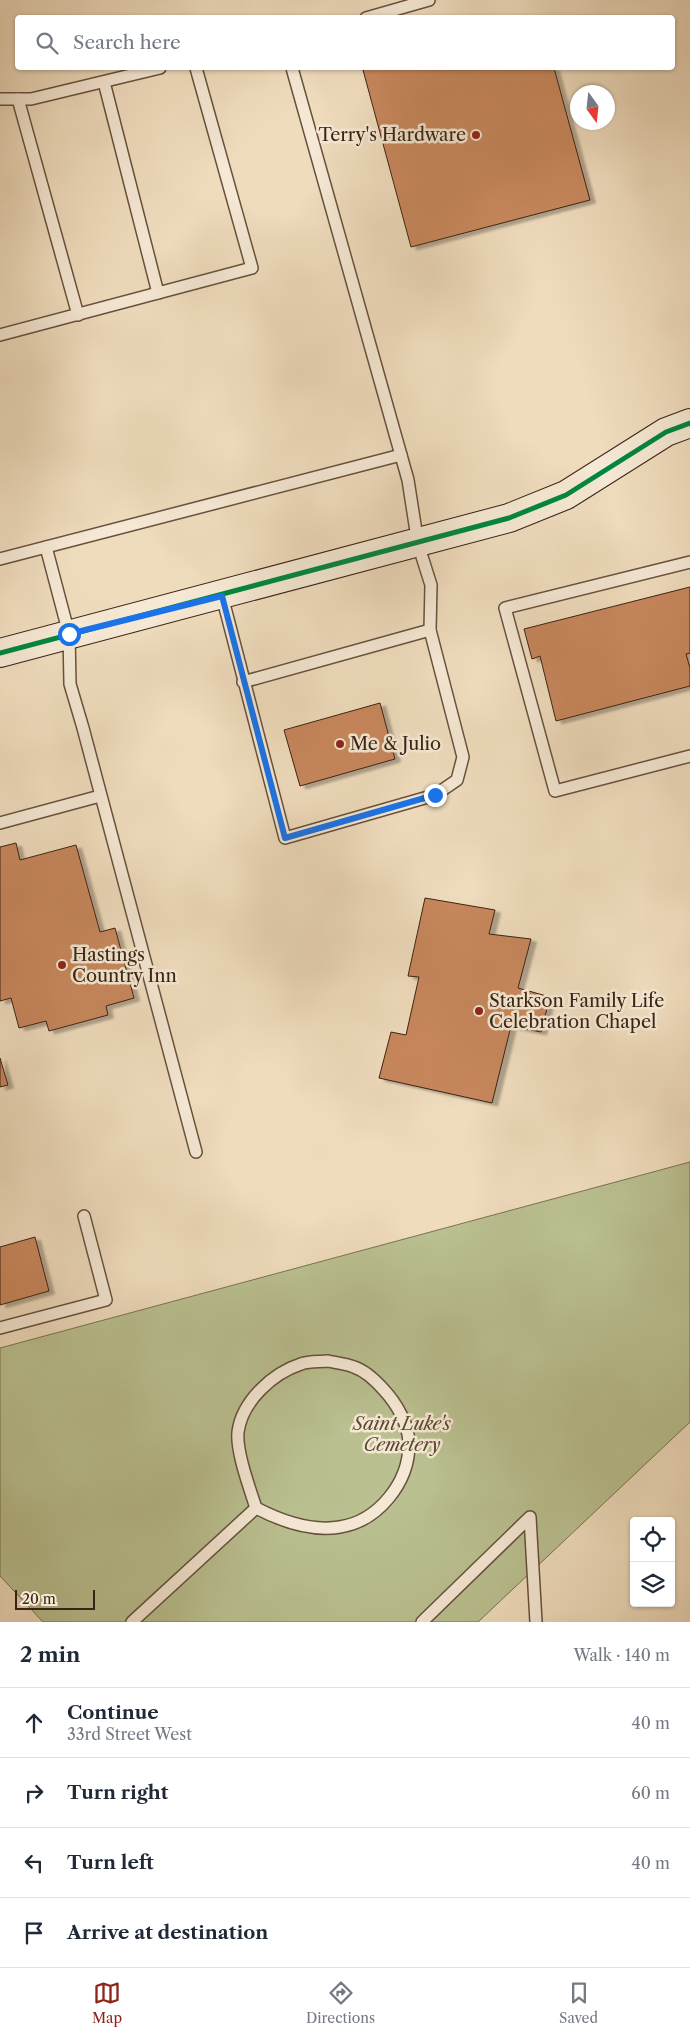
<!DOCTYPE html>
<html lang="en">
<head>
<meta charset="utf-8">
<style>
  :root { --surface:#fff; --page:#f6f6f7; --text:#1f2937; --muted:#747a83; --line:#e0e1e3; --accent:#8f2418 }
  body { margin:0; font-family:"Libre Caslon Text",serif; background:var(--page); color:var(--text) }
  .controls { position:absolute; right:15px; bottom:15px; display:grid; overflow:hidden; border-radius:5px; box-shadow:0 1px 4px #0004 }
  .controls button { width:45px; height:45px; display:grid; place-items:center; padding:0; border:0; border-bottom:1px solid var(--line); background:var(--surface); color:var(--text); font:25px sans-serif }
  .compass { position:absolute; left:570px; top:85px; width:45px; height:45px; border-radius:50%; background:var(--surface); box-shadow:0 1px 4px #0004; rotate:165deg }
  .scale { position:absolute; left:15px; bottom:12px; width:80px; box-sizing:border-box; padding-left:5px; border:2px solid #3a2313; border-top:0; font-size:14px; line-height:18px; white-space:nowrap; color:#3a2313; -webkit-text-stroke:4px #f5e8d4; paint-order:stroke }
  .stop { position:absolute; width:15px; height:15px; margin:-11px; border:4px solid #1a73e8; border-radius:50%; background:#fff }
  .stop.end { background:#1a73e8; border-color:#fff; box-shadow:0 1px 5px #0008 }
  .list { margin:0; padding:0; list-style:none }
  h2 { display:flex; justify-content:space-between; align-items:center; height:65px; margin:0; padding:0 20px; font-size:21px }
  h2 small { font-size:16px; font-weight:400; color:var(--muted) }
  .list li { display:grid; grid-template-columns:32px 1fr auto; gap:15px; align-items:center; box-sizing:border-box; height:70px; padding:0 20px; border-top:1px solid var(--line) }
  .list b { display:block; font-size:19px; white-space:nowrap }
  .list p { margin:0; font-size:16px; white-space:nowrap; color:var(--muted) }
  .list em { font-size:16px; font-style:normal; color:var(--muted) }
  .icon { flex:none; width:28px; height:28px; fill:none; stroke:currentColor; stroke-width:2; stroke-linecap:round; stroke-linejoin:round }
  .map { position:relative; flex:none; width:690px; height:1622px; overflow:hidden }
  .search { position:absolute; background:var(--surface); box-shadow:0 1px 4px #0004; left:15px; right:15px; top:15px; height:55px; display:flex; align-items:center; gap:12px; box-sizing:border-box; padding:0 18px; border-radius:5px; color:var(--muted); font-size:19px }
  .sheet { height:345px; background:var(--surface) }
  nav { display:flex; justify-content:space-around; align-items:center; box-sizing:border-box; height:70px; border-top:1px solid var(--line); background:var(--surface); font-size:14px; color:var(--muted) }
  nav a { display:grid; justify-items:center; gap:2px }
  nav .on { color:var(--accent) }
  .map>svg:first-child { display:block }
</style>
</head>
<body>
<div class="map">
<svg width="690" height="1622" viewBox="0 0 690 1622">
  <defs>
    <filter id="shadow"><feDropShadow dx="5.5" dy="3" stdDeviation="1" flood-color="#0004"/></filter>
  </defs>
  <rect width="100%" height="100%" fill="#efdcbd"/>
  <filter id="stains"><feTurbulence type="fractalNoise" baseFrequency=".004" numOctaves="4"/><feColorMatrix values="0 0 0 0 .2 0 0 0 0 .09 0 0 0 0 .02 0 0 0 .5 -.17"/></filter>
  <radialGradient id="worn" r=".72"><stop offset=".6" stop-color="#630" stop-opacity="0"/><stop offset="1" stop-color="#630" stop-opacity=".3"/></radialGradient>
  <!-- green -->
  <polygon fill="#bac090" stroke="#7a7252" points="690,1162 690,1422 478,1622 43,1622 0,1576 0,1348"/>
  <!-- building -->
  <g fill="#c8875d" stroke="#3a2313" filter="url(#shadow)">
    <polygon points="373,68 554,68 590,200 411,247 363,70"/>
    <polygon points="690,587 690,653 686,654 690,668 690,686 556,721 540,656 532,659 524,629"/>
    <polygon points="380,703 395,759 300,786 284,730"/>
    <polygon points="16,843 20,860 76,845 100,932 115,928 134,998 106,1006 108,1015 49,1031 46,1021 19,1028 11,998 0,1001 0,847"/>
    <polygon points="425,898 495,910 489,934 531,939 518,988 550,997 541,1032 511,1026 492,1103 379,1078 391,1032 406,1035 419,977 408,976"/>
    <polygon points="0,1058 8,1085 0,1087"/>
    <polygon points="35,1237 49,1291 0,1305 0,1247"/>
  </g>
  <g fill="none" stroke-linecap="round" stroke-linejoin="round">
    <!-- lane casing -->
    <g stroke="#67513e" stroke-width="14">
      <g id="lane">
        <polyline points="366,18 429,0"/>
        <polyline points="104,82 158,293"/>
        <polyline points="0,99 31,99 160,68"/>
        <polyline points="18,99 78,315"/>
        <polyline points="0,335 252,268 196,68"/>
        <polyline points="46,547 69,634 70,684 83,728 196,1152"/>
        <polyline points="0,559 401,455"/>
        <polyline points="690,562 505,608 555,791 690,756"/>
        <polyline points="222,596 285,838 435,795 457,780 463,757 430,630 431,585 418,544 408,480 292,68"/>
        <polyline points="243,682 430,630"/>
        <polyline points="0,823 100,796"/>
        <polyline points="0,1328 106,1300 84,1216"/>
        <path d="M 328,1361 C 337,1363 346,1364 354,1367 C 366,1371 376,1381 384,1390 C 396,1403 409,1424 409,1444 C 409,1483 378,1521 340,1527 C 311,1532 281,1521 256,1508 C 250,1489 236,1452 238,1432 C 242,1401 273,1373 301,1364 C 309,1361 320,1362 328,1361 Z"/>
        <polyline points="132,1622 256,1508"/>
        <polyline points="422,1622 530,1517 536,1622"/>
      </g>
    </g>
    <!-- secondary casing -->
    <g stroke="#3a2313" stroke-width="30">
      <polyline id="secondary" points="0,653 509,518 566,495 666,432 690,423"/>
    </g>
    <!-- lane -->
    <use href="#lane" stroke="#f5e8d4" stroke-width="11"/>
    <!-- secondary -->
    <use href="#secondary" stroke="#f5e8d4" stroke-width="28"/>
    <!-- cycleway casing -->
    <g stroke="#f5e8d4" stroke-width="8">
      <polyline id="cycleway" points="0,653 509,518 566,495 666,432 690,423"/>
    </g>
    <!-- cycleway -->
    <use href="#cycleway" stroke="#00873e" stroke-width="5"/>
  </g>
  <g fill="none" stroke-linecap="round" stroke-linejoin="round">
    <!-- route -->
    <polyline stroke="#1a73e8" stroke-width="6" points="69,634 222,596 285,838 435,795"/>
  </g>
  <!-- markers -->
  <g fill="#8f2418" stroke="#f5e8d4" stroke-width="2">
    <circle cx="476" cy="135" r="5"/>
    <circle cx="340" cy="744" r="5"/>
    <circle cx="62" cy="965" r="5"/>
    <circle cx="479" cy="1011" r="5"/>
  </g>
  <g text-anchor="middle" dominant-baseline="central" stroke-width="5" stroke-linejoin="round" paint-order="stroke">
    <!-- poi labels -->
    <g font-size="18" fill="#3a2313" stroke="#f5e8d4" text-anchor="start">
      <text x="466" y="135" text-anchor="end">Terry's Hardware</text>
      <text x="350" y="744">Me &amp; Julio</text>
      <text x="72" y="955">Hastings<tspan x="72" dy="21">Country Inn</tspan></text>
      <text x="489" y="1001">Starkson Family Life<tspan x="489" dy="21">Celebration Chapel</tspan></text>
    </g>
    <!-- park labels -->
    <g font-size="18" font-style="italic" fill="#5a4a32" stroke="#f5e8d4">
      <text x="402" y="1424">Saint Luke's<tspan x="402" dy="21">Cemetery</tspan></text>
    </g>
  </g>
  <rect width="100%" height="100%" filter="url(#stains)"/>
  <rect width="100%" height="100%" fill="url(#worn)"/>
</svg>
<div class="controls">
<button><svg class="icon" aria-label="locate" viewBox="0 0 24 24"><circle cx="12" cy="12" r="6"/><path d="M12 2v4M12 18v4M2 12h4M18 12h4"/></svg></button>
<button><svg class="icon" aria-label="layers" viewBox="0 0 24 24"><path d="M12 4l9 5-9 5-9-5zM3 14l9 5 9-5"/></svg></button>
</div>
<svg class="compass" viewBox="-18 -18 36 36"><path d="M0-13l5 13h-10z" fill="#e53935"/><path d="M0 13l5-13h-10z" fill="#747a83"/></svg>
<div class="scale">20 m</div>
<div class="stop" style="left:69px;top:634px"></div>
<div class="stop end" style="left:435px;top:795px"></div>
<div class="search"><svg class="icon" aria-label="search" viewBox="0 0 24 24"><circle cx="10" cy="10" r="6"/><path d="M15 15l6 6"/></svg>Search here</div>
</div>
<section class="sheet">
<h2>2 min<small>Walk · 140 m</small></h2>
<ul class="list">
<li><svg class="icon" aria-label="ahead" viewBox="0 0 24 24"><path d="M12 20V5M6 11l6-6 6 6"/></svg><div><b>Continue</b><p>33rd Street West</p></div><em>40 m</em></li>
<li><svg class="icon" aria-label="right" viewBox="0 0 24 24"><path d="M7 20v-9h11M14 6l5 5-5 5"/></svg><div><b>Turn right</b></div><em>60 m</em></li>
<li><svg class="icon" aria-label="left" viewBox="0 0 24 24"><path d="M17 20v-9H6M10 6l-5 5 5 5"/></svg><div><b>Turn left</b></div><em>40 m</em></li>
<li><svg class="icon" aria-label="arrive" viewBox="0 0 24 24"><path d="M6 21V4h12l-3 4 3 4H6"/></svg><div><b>Arrive at destination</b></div></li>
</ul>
</section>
<nav>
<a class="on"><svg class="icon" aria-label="map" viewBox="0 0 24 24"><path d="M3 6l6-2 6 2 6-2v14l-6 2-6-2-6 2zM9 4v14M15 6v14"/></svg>Map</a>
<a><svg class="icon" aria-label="directions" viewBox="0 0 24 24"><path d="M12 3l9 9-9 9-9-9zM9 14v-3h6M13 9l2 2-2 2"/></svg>Directions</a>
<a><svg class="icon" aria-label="saved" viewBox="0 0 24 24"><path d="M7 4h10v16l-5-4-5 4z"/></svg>Saved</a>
</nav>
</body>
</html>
